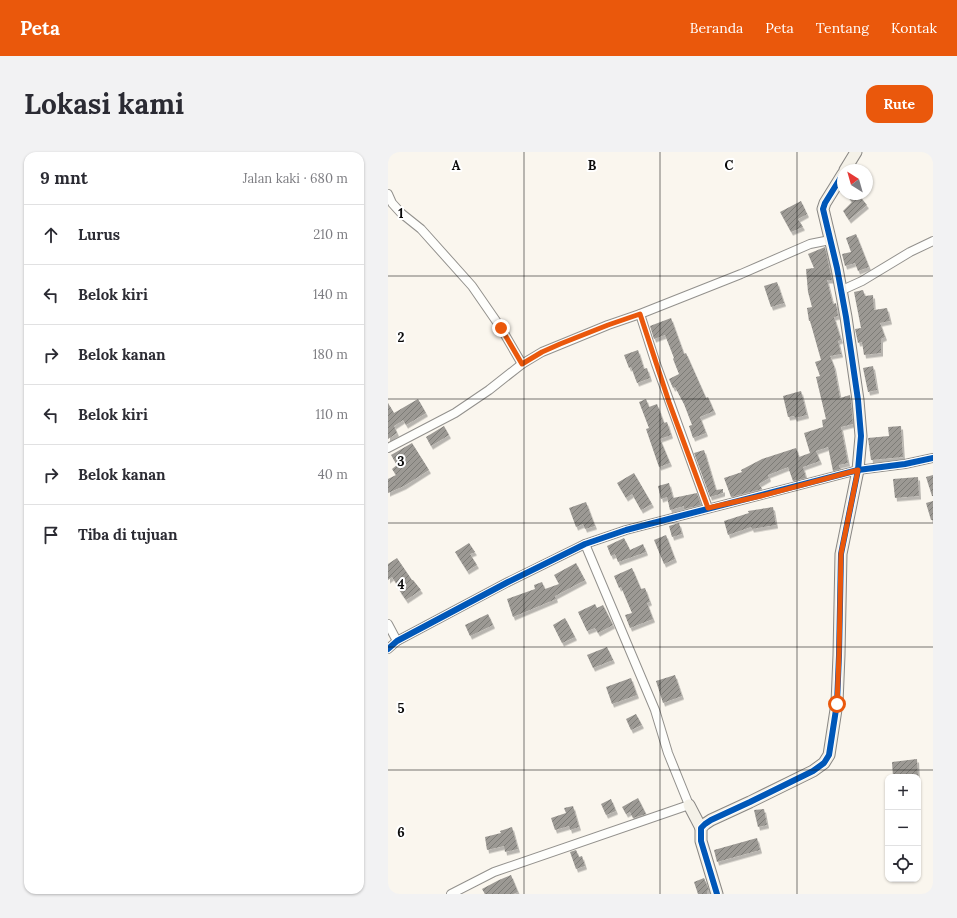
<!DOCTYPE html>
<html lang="id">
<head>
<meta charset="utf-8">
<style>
  :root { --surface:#fff; --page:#f2f2f3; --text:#2b2b33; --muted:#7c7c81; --line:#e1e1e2; --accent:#ea580c }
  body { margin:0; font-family:Lora,serif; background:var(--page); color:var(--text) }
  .controls { position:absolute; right:12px; bottom:12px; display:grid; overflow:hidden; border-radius:8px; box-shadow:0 1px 3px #0004 }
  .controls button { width:36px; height:36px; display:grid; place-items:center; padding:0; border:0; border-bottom:1px solid var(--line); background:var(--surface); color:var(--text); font:20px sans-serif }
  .compass { position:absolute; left:449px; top:12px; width:36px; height:36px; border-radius:50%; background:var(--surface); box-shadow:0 1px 3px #0004; rotate:323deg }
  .stop { position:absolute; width:12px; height:12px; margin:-9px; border:3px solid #ea580c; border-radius:50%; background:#fff }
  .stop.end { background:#ea580c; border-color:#fff; box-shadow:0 1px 4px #0008 }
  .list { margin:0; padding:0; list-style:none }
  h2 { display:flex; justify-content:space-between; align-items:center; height:52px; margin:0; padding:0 16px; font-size:17px }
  h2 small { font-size:13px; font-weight:400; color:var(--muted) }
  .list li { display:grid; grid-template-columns:26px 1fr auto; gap:12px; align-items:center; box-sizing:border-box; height:60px; padding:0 16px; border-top:1px solid var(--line) }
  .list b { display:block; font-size:15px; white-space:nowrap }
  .list em { font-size:13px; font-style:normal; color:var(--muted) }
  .icon { flex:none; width:22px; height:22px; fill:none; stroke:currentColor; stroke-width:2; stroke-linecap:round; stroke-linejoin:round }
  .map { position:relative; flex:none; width:545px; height:742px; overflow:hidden; border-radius:12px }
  header { display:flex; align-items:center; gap:24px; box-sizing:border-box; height:56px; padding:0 20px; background:var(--accent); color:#fff }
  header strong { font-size:19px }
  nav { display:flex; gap:22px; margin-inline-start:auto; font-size:14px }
  .intro { display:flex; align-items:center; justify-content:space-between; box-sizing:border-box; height:96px; padding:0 24px }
  h1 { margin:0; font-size:28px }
  .button { padding:10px 18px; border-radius:12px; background:var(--accent); color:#fff; font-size:14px; font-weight:700 }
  main { display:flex; gap:24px; padding:0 24px }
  aside { flex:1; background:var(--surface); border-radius:12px; box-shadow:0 1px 3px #0004 }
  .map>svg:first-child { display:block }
</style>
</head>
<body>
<header>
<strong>Peta</strong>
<nav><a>Beranda</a><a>Peta</a><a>Tentang</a><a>Kontak</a></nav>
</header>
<div class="intro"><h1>Lokasi kami</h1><a class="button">Rute</a></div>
<main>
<aside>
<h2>9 mnt<small>Jalan kaki · 680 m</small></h2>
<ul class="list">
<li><svg class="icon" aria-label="ahead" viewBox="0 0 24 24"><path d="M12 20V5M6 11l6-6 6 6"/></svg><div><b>Lurus</b></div><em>210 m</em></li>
<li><svg class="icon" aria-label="left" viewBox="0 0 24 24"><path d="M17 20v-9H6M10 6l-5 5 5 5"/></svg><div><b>Belok kiri</b></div><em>140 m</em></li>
<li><svg class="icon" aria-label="right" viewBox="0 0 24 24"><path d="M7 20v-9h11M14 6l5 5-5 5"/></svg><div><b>Belok kanan</b></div><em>180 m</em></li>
<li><svg class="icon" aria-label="left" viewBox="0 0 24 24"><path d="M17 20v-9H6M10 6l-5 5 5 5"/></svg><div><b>Belok kiri</b></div><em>110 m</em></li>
<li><svg class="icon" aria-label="right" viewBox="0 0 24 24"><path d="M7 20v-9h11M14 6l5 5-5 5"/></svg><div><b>Belok kanan</b></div><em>40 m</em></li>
<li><svg class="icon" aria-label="arrive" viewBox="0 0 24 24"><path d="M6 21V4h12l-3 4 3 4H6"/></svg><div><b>Tiba di tujuan</b></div></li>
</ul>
</aside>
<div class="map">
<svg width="545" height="742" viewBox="0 0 545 742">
  <defs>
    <pattern id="building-hatch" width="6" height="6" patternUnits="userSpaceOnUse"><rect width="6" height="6" fill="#9c9994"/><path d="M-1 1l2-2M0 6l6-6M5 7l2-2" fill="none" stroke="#7d7b77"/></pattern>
    <filter id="shadow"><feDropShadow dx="2" dy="3.5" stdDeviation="0" flood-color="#0004"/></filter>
  </defs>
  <rect width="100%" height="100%" fill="#faf6ee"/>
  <!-- building -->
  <g fill="url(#building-hatch)" filter="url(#shadow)">
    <polygon points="458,42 470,42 479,53 461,68 455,59 464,50"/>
    <polygon points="413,49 419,62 410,67 415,75 403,80 392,60"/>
    <polygon points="468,82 481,115 470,119 467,111 457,114 454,102 463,100 458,86"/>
    <polygon points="437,95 444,128 439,128 445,152 448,151 450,164 446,165 453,188 450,189 453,202 442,204 446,214 452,246 462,243 463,249 465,272 453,275 460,311 451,313 452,317 445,319 440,295 428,299 432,309 415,315 418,326 405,329 400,315 380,323 381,326 371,332 374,337 343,345 336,326 354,320 353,318 374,307 408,296 411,305 422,301 416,281 435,275 434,268 438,267 428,225 432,224 427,210 433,208 422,169 421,169 419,156 424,155 420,140 418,117 426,116 420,102"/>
    <polygon points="389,130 396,151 383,155 376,134"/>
    <polygon points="475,138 477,144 485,143 486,158 499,156 502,169 492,171 497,185 493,187 493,201 476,203 474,190 470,191 467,177 473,176 466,140"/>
    <polygon points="283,166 296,202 298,201 318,246 320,245 326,259 312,265 318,281 305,286 301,274 304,273 296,252 287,235 285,236 281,227 291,222 285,207 286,206 277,183 266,187 262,174"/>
    <polygon points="250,198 256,217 259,216 262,226 249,231 243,215 241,216 236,203"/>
    <polygon points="485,214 489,238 480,240 475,216"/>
    <polygon points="413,239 419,263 407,266 406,264 400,265 395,244"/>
    <polygon points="30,247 38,261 18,273 15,268 6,274 9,281 0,287 0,251 6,261"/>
    <polygon points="258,247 261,255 269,252 276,271 279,270 283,283 272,287 282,311 271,315 258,277 261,276 251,250"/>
    <polygon points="56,274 61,283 43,294 38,285"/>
    <polygon points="513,274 515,305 483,308 480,286 501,284 500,275"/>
    <polygon points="24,291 41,318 16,334 0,341 0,327 8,323 4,317 9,313 3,303"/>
    <polygon points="316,298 328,338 335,337 335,341 322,345 306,301"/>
    <polygon points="246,321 264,352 253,358 244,342 238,346 229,331"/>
    <polygon points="545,323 545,344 544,344 538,325"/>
    <polygon points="530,325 531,344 507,346 505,327"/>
    <polygon points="281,331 285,346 309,341 313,353 296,357 296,354 282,358 279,345 273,347 270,334"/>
    <polygon points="545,349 545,368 543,368 538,351"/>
    <polygon points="198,350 207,374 197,377 195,372 188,375 181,356"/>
    <polygon points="385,355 388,373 364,377 363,375 340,383 336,369 361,361 360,359"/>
    <polygon points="291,371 294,382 284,385 281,374"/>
    <polygon points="278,383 287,407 276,412 266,388"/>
    <polygon points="236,386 242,398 255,392 258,400 230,410 227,402 223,404 219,394"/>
    <polygon points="81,391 87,400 82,402 89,413 79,419 67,400"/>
    <polygon points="9,406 24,428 25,428 33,438 18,448 11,438 12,437 4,425 0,428 0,412"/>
    <polygon points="188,411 197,428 167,444 168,447 125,465 119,447 147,437 146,433 154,430 157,437 171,432 166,423"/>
    <polygon points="244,416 253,437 257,436 262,450 259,451 265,467 242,476 237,463 244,461 233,435 231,436 226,424"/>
    <polygon points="207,452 209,456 215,453 225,473 210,481 207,476 199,479 190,460"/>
    <polygon points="100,462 105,473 82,484 77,473"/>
    <polygon points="177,466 187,485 174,491 165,473"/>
    <polygon points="219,495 225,508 205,516 199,503"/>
    <polygon points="287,523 294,544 275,551 268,529"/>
    <polygon points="243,526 249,543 224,552 218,535"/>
    <polygon points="248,562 254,573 243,578 238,567"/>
    <polygon points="529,607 530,625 505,625 504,610"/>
    <polygon points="250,646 258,662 245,666 242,660 238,662 234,655"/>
    <polygon points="223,647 228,659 218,663 213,652"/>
    <polygon points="185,654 191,675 182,678 181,674 167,678 163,666 178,661 176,656"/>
    <polygon points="376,657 379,673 370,675 366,658"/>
    <polygon points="124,675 130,697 117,700 116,694 99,698 97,685 113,681 112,679"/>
    <polygon points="369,686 372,698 329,710 326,698"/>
    <polygon points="188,698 191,705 194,704 197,714 188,717 182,700"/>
    <polygon points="123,723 130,740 125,742 97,742 94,737 111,728"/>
    <polygon points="316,726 321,738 319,739 319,742 310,742 306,730"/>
  </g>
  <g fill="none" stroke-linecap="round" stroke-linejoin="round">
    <!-- street casing -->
    <g stroke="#93918d" stroke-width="10">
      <g id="street">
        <polyline points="0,42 4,51 13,61 33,77 84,134 113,176 134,212"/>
        <polyline points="452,139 474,129 522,100 545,89"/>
        <polyline points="252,162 268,212 320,356"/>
        <polyline points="0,296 67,261 101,238 134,212 154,200 220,173 252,162 353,122 422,92 442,88"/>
        <polyline points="0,472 9,489"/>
        <polyline points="0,497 9,489 120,430 197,392 238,378 470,318 517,312 545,306"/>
        <polyline points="63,742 106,720 301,653 280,601 267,558 197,392"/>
      </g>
    </g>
    <!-- secondary casing -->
    <g stroke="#898784" stroke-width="13">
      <g id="secondary">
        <polyline points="457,18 468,0"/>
        <polyline points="301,653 313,676"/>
        <polyline points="329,742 313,689 313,676 317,672 323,668 362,650 425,619 436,611 441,603 449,551 451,503 453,402 470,318 473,284 470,248 458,165 449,116 435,57 437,51 455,22"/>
      </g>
    </g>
    <!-- street -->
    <use href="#street" stroke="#fefefc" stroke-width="8"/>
    <!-- secondary -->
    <use href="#secondary" stroke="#f4f1e8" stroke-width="11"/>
    <!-- cycleway casing -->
    <g stroke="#fff" stroke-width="8">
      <g id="cycleway">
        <polyline points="0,497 9,489 120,430 197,392 238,378 470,318 517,312 545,306"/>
        <polyline points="329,742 313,689 313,676 317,672 323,668 362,650 425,619 436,611 441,603 449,551 451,503 453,402 470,318 473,284 470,248 458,165 449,116 435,57 437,51 455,22"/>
      </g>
    </g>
    <!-- cycleway -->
    <use href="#cycleway" stroke="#0057b8" stroke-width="6"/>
  </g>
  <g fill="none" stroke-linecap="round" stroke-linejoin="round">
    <!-- route -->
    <polyline stroke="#ea580c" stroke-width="5" points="113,176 134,212 154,200 172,192 220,173 252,162 281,250 320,356 373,344 470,318 453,402 451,503 449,552"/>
  </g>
  <!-- grid -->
  <path fill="none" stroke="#0b0b0b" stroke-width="1" stroke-opacity="0.55" d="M 136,0 L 136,742M 272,0 L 272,742M 409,0 L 409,742M 0,124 L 545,124M 0,247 L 545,247M 0,371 L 545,371M 0,495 L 545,495M 0,618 L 545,618"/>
  <g font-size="13" text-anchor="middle" font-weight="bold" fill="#0b0b0b" stroke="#fff" stroke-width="4" stroke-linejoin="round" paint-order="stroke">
    <text x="68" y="18">A</text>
    <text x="204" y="18">B</text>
    <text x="341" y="18">C</text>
    <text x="13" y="66">1</text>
    <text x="13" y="190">2</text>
    <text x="13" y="314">3</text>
    <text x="13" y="437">4</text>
    <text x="13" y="561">5</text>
    <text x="13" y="685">6</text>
  </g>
</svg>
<div class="controls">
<button>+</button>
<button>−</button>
<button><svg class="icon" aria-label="locate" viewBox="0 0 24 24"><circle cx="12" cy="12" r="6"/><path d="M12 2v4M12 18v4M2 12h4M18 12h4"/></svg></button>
</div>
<svg class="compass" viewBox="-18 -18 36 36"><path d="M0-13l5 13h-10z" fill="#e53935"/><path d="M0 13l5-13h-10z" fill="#7c7c81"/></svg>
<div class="stop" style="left:449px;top:552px"></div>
<div class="stop end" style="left:113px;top:176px"></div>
</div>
</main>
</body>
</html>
